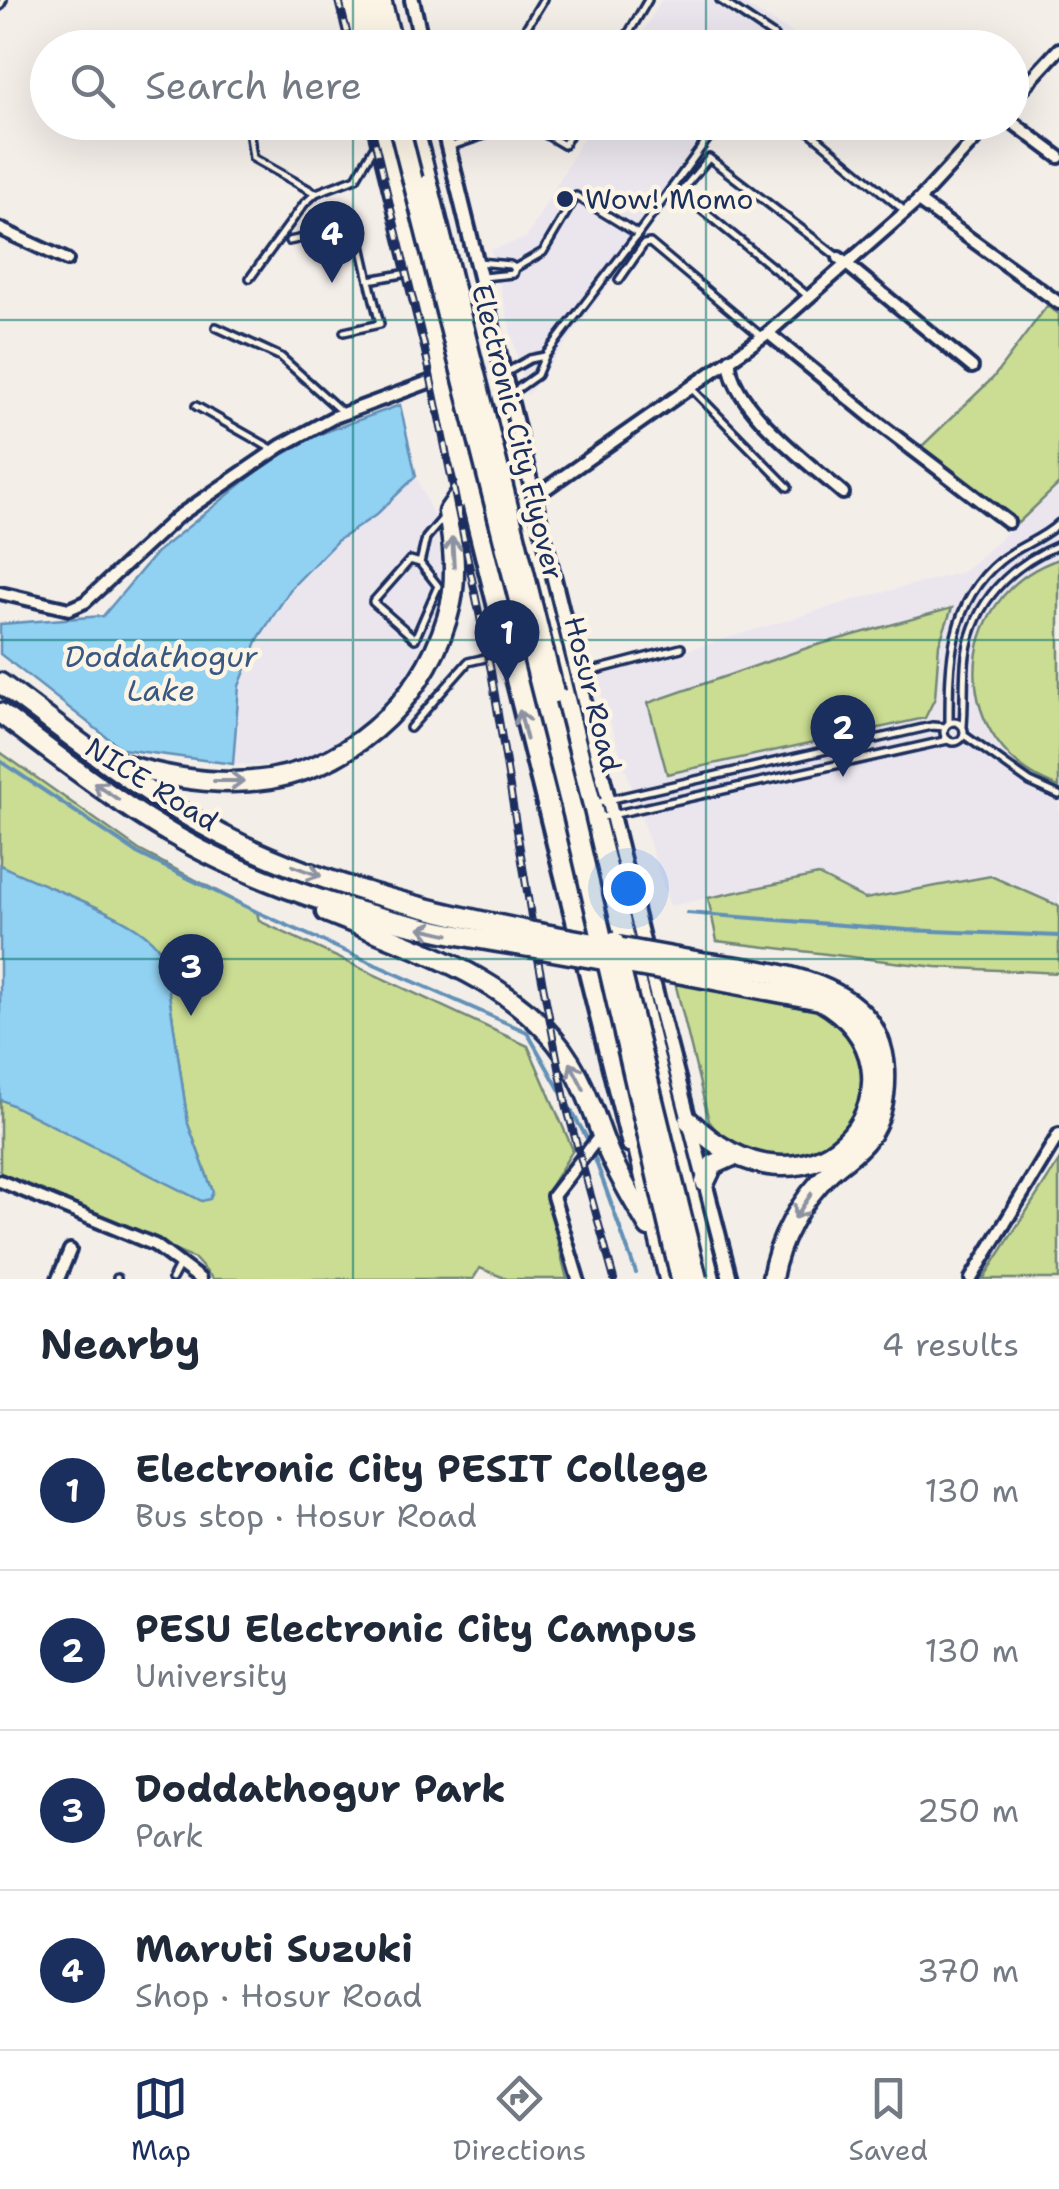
<!DOCTYPE html>
<html lang="en">
<head>
<meta charset="utf-8">
<style>
  :root { --surface:#fff; --page:#f2f2f3; --text:#1f2937; --muted:#747a83; --line:#e0e1e3; --accent:#1b2f5e }
  body { margin:0; font-family:"Shantell Sans",sans-serif; background:var(--page); color:var(--text) }
  .you { position:absolute; left:628px; top:888px; width:35px; height:35px; margin:-25px; border:8px solid #fff; border-radius:50%; background:#1a73e8; box-shadow:0 0 0 15px #1a73e833 }
  .badge { display:grid; place-items:center; width:65px; height:65px; border-radius:50%; background:var(--accent); color:#fff; font-size:32px; font-weight:700 }
  .pin { position:absolute; translate:-50% -82px; filter:drop-shadow(0 2px 5px #0008) }
  .pin::after { content:''; position:absolute; top:52px; width:35px; height:30px; background:inherit; clip-path:polygon(0 0,100% 0,50% 100%) }
  .list { margin:0; padding:0; list-style:none }
  h2 { display:flex; justify-content:space-between; align-items:center; height:130px; margin:0; padding:0 40px; font-size:42px }
  h2 small { font-size:32px; font-weight:400; color:var(--muted) }
  .list li { display:grid; grid-template-columns:65px 1fr auto; gap:30px; align-items:center; box-sizing:border-box; height:160px; padding:0 40px; border-top:2px solid var(--line) }
  .list b { display:block; font-size:38px; white-space:nowrap }
  .list p { margin:0; font-size:32px; white-space:nowrap; color:var(--muted) }
  .list em { font-size:32px; font-style:normal; color:var(--muted) }
  .icon { flex:none; width:55px; height:55px; fill:none; stroke:currentColor; stroke-width:2; stroke-linecap:round; stroke-linejoin:round }
  .map { position:relative; flex:none; width:1059px; height:1279px; overflow:hidden }
  .search { position:absolute; background:var(--surface); box-shadow:0 10px 40px #0002; left:30px; right:30px; top:30px; height:110px; display:flex; align-items:center; gap:25px; box-sizing:border-box; padding:0 35px; border-radius:55px; color:var(--muted); font-size:38px }
  .sheet { height:770px; background:var(--surface) }
  nav { display:flex; justify-content:space-around; align-items:center; box-sizing:border-box; height:140px; border-top:2px solid var(--line); background:var(--surface); font-size:28px; color:var(--muted) }
  nav a { display:grid; justify-items:center; gap:5px }
  nav .on { color:var(--accent) }
  .map>svg:first-child { display:block }
</style>
</head>
<body>
<div class="map">
<svg width="1059" height="1279" viewBox="0 0 1059 1279">
  <rect width="100%" height="100%" fill="#f4eee9"/>
  <filter id="ink" filterUnits="userSpaceOnUse"><feTurbulence type="fractalNoise" baseFrequency=".01" numOctaves="2"/><feDisplacementMap in="SourceGraphic" scale="20" xChannelSelector="R" yChannelSelector="G"/><feConvolveMatrix kernelMatrix="1 2 1 2 8 2 1 2 1" color-interpolation-filters="sRGB"/></filter>
  <g filter="url(#ink)">
    <!-- built -->
    <g fill="#ebe6ee">
      <polygon points="661,0 736,0 796,35 785,47 634,48"/>
      <polygon points="592,123 727,123 527,396 491,250 526,238"/>
      <polygon points="416,476 433,515 445,581 443,607 422,664 369,726 329,750 288,763 261,766 233,764 239,686 258,639 292,587 337,541 376,515"/>
      <polygon points="1059,486 1059,906 991,876 865,899 818,875 670,906 596,678 856,599 963,572"/>
    </g>
    <!-- green -->
    <g fill="#cadd92" stroke="#728678" stroke-width="2.5">
      <polygon points="1047,306 1059,314 1059,484 1018,523 920,448 993,378"/>
      <path d="M 1059,559 L 1059,787 C 948,748 947,597 1059,559 Z"/>
      <polygon points="952,608 939,644 935,698 925,718 667,774 648,703 810,647"/>
      <path d="M 0,752 L 139,850 L 257,912 L 259,921 L 528,1046 L 573,1150 L 546,1194 L 567,1279 L 507,1279 L 480,1268 L 473,1279 L 213,1279 L 195,1259 L 0,1178 L 0,1099 L 202,1201 L 212,1189 L 188,1124 L 169,994 C 170,979 169,962 159,949 C 132,913 42,887 0,865 Z"/>
      <polygon points="818,875 865,899 991,876 1059,906 1059,973 936,967 717,941 708,898"/>
      <path d="M 675,982 L 810,1005 C 909,1053 850,1190 752,1152 C 733,1144 721,1138 709,1121 Z"/>
      <polygon points="1059,1161 1059,1279 983,1279"/>
    </g>
    <!-- water -->
    <g fill="#91d1f2" stroke="#6290b7" stroke-width="2.5">
      <polygon points="400,405 416,476 376,515 337,541 292,587 258,639 239,686 233,764 122,749 0,654 0,624 103,616 157,552 265,465 317,435"/>
      <path d="M 0,865 C 38,885 130,914 154,943 C 167,957 170,975 169,994 L 188,1124 L 213,1192 L 210,1199 L 202,1201 L 0,1099 Z"/>
    </g>
    <g fill="none" stroke-linecap="round" stroke-linejoin="round">
      <!-- stream -->
      <g stroke="#6290b7" stroke-width="4">
        <polyline points="0,761 137,853 257,912 527,1032 589,1142 636,1273"/>
        <polyline points="687,913 907,930 1059,936"/>
      </g>
      <!-- service casing -->
      <g stroke="#1b2f5e" stroke-width="12">
        <g id="service">
          <polyline points="720,0 774,36 774,48"/>
          <polyline points="0,6 3,0"/>
          <polyline points="514,48 543,0"/>
          <polyline points="620,48 648,0"/>
          <polyline points="248,122 253,158 315,193"/>
          <polyline points="525,122 564,145 577,122"/>
          <polyline points="798,122 906,212"/>
          <polyline points="449,147 484,135 505,122"/>
          <polyline points="638,234 720,122"/>
          <polyline points="289,241 353,227 358,232 369,280"/>
          <polyline points="479,262 510,265 515,268"/>
          <polyline points="483,277 513,274 515,268 543,252 576,196 638,234 545,356 537,375 509,395"/>
          <polyline points="250,278 304,204 316,193 356,178 376,144"/>
          <polyline points="619,280 644,244 650,243 762,337"/>
          <polyline points="808,296 681,193 682,190 709,158 839,258"/>
          <polyline points="216,327 281,357 344,414"/>
          <polyline points="344,332 380,324 369,280 408,273"/>
          <polyline points="507,372 530,359 545,356"/>
          <polyline points="692,389 788,487"/>
          <polyline points="196,406 272,449"/>
          <polyline points="420,563 438,586 415,639 373,602 410,560 420,563 426,538 443,518"/>
          <polyline points="581,674 681,648"/>
          <circle cx="954" cy="732" r="10"/>
          <path d="M 949,723 C 949,663 949,603 1000,561 C 1018,546 1043,539 1059,523"/>
          <path d="M 963,726 C 965,702 963,678 966,655 C 974,601 1011,565 1059,545"/>
          <polyline points="410,728 468,662 503,654"/>
          <polyline points="964,735 1030,782 1059,795"/>
          <polyline points="595,803 932,726 945,727"/>
          <polyline points="598,818 948,740"/>
          <polyline points="117,1279 117,1278"/>
          <polyline points="172,1279 180,1264"/>
        </g>
      </g>
      <!-- minor casing -->
      <g stroke="#1b2f5e" stroke-width="18">
        <g id="minor">
          <polyline points="1012,100 1059,49"/>
          <polyline points="1012,122 1059,157"/>
          <polyline points="918,201 1059,303"/>
          <polyline points="0,229 67,260"/>
          <polyline points="839,258 972,367"/>
          <polyline points="768,333 882,426 1008,522"/>
          <path d="M 730,359 C 726,403 811,465 843,493"/>
          <polyline points="534,497 768,333 918,201 991,122"/>
          <polyline points="0,593 69,609 85,602 177,517 281,446 334,417 437,379"/>
          <polyline points="0,1181 155,1245 200,1279"/>
          <polyline points="58,1279 70,1250"/>
          <polyline points="578,1279 553,1196 602,1133"/>
          <polyline points="971,1279 1059,1134"/>
        </g>
      </g>
      <!-- tertiary casing -->
      <g stroke="#1b2f5e" stroke-width="20">
        <g id="tertiary">
          <polyline points="344,0 356,48"/>
          <polyline points="412,0 423,48"/>
          <polyline points="374,122 629,1145"/>
          <polyline points="442,122 649,966 730,1279"/>
        </g>
      </g>
      <!-- trunk casing -->
      <g stroke="#1b2f5e" stroke-width="25">
        <g id="trunk">
          <polyline points="357,0 369,48"/>
          <polyline points="387,122 538,726 669,1279"/>
          <polyline points="495,419 710,1279"/>
        </g>
      </g>
      <!-- motorway casing -->
      <g stroke="#1b2f5e" stroke-width="25">
        <g id="motorway">
          <polyline points="368,0 379,48"/>
          <polyline points="381,0 393,48"/>
          <polyline points="412,122 428,184"/>
          <path d="M 0,683 C 72,736 142,794 222,835 C 317,884 424,910 528,931"/>
          <path d="M 0,713 C 47,748 93,785 142,816 C 259,892 394,927 530,947"/>
          <path d="M 119,763 C 167,778 219,787 270,779 C 359,764 432,690 451,603 C 457,574 453,542 448,512 L 475,473"/>
          <path d="M 326,912 C 410,947 520,979 570,1062 C 586,1088 595,1117 606,1146 C 617,1174 634,1201 649,1227"/>
          <path d="M 689,960 C 760,972 880,974 885,1070 C 886,1093 883,1116 869,1136 C 859,1151 843,1160 830,1172 C 801,1200 778,1240 772,1279"/>
          <path d="M 688,975 L 820,1000 C 946,1071 821,1249 689,1121"/>
          <polyline points="705,1182 713,1165 735,1155"/>
        </g>
      </g>
      <!-- service -->
      <use href="#service" stroke="#fcf5e5" stroke-width="5"/>
      <!-- minor -->
      <use href="#minor" stroke="#fcf5e5" stroke-width="10"/>
      <!-- tertiary -->
      <use href="#tertiary" stroke="#fcf5e5" stroke-width="12"/>
      <!-- trunk -->
      <use href="#trunk" stroke="#fcf5e5" stroke-width="18"/>
      <!-- motorway -->
      <use href="#motorway" stroke="#fcf5e5" stroke-width="18"/>
      <!-- rail casing -->
      <g stroke="#1b2f5e" stroke-width="8">
        <g id="rail">
          <polyline points="339,0 351,48"/>
          <polyline points="370,122 424,345 491,671 538,959 567,1109 614,1279"/>
        </g>
      </g>
      <!-- rail -->
      <use href="#rail" stroke="#fcf5e5" stroke-width="4" stroke-dasharray="11" stroke-linecap="butt"/>
      <!-- motorway-bridge casing -->
      <g stroke="#1b2f5e" stroke-width="25" stroke-linecap="butt">
        <g id="motorway-bridge">
          <polyline points="398,122 573,814 681,1279"/>
          <polyline points="428,184 554,693"/>
          <polyline points="528,931 689,960"/>
          <polyline points="614,942 697,1279"/>
          <polyline points="530,947 688,975"/>
        </g>
      </g>
      <!-- motorway-bridge -->
      <use href="#motorway-bridge" stroke="#fcf5e5" stroke-width="18"/>
    </g>
    <!-- one-way arrows -->
    <defs><path id="oneway-shaft" d="M-6 0H5M1.5-3L5.5 0L1.5 3" fill="none" stroke-width="1.6" stroke-linecap="round" stroke-linejoin="round" transform="scale(2.5)"/></defs>
    <g stroke="#8c92a2">
      <use href="#oneway-shaft" transform="translate(453 552) rotate(-93)"/>
      <use href="#oneway-shaft" transform="translate(523 725) rotate(-104)"/>
      <use href="#oneway-shaft" transform="translate(229 781)"/>
      <use href="#oneway-shaft" transform="translate(106 791) rotate(-145)"/>
      <use href="#oneway-shaft" transform="translate(307 871) rotate(20)"/>
      <use href="#oneway-shaft" transform="translate(434 931) rotate(-167)"/>
      <use href="#oneway-shaft" transform="translate(577 1076) rotate(-117)"/>
      <use href="#oneway-shaft" transform="translate(803 1206) rotate(124)"/>
    </g>
  </g>
  <!-- grid -->
  <path fill="none" stroke="#0f766e" stroke-width="2.5" stroke-opacity="0.55" d="M 353,0 L 353,48M 706,0 L 706,48M 353,122 L 353,1279M 706,122 L 706,1279M 0,320 L 1059,320M 0,640 L 1059,640M 0,959 L 1059,959"/>
  <!-- markers -->
  <circle fill="#1b2f5e" stroke="#fcf5e5" stroke-width="4" cx="565" cy="199" r="10"/>
  <g text-anchor="middle" dominant-baseline="central" stroke-width="9" stroke-linejoin="round" paint-order="stroke">
    <!-- poi labels -->
    <g font-size="28" fill="#1b2f5e" stroke="#fcf5e5" text-anchor="start">
      <text x="585" y="199">Wow! Momo</text>
    </g>
    <!-- street labels -->
    <g font-size="28" fill="#1b2f5e" stroke="#fcf5e5">
      <text transform="translate(518 432) rotate(76)">Electronic City Flyover</text>
      <text transform="translate(593 694) rotate(76)">Hosur Road</text>
      <text transform="translate(152 784) rotate(32)">NICE Road</text>
    </g>
    <!-- water labels -->
    <g font-size="30" font-style="italic" fill="#385883" stroke="#fcf5e5">
      <text x="161" y="656">Doddathogur<tspan x="161" dy="34">Lake</tspan></text>
    </g>
  </g>
</svg>
<div class="you"></div>
<div class="pin badge" style="left:507px;top:682px">1</div>
<div class="pin badge" style="left:843px;top:777px">2</div>
<div class="pin badge" style="left:191px;top:1016px">3</div>
<div class="pin badge" style="left:332px;top:283px">4</div>
<div class="search"><svg class="icon" aria-label="search" viewBox="0 0 24 24"><circle cx="10" cy="10" r="6"/><path d="M15 15l6 6"/></svg>Search here</div>
</div>
<section class="sheet">
<h2>Nearby<small>4 results</small></h2>
<ul class="list">
<li><span class="badge">1</span><div><b>Electronic City PESIT College</b><p>Bus stop · Hosur Road</p></div><em>130 m</em></li>
<li><span class="badge">2</span><div><b>PESU Electronic City Campus</b><p>University</p></div><em>130 m</em></li>
<li><span class="badge">3</span><div><b>Doddathogur Park</b><p>Park</p></div><em>250 m</em></li>
<li><span class="badge">4</span><div><b>Maruti Suzuki</b><p>Shop · Hosur Road</p></div><em>370 m</em></li>
</ul>
</section>
<nav>
<a class="on"><svg class="icon" aria-label="map" viewBox="0 0 24 24"><path d="M3 6l6-2 6 2 6-2v14l-6 2-6-2-6 2zM9 4v14M15 6v14"/></svg>Map</a>
<a><svg class="icon" aria-label="directions" viewBox="0 0 24 24"><path d="M12 3l9 9-9 9-9-9zM9 14v-3h6M13 9l2 2-2 2"/></svg>Directions</a>
<a><svg class="icon" aria-label="saved" viewBox="0 0 24 24"><path d="M7 4h10v16l-5-4-5 4z"/></svg>Saved</a>
</nav>
</body>
</html>
